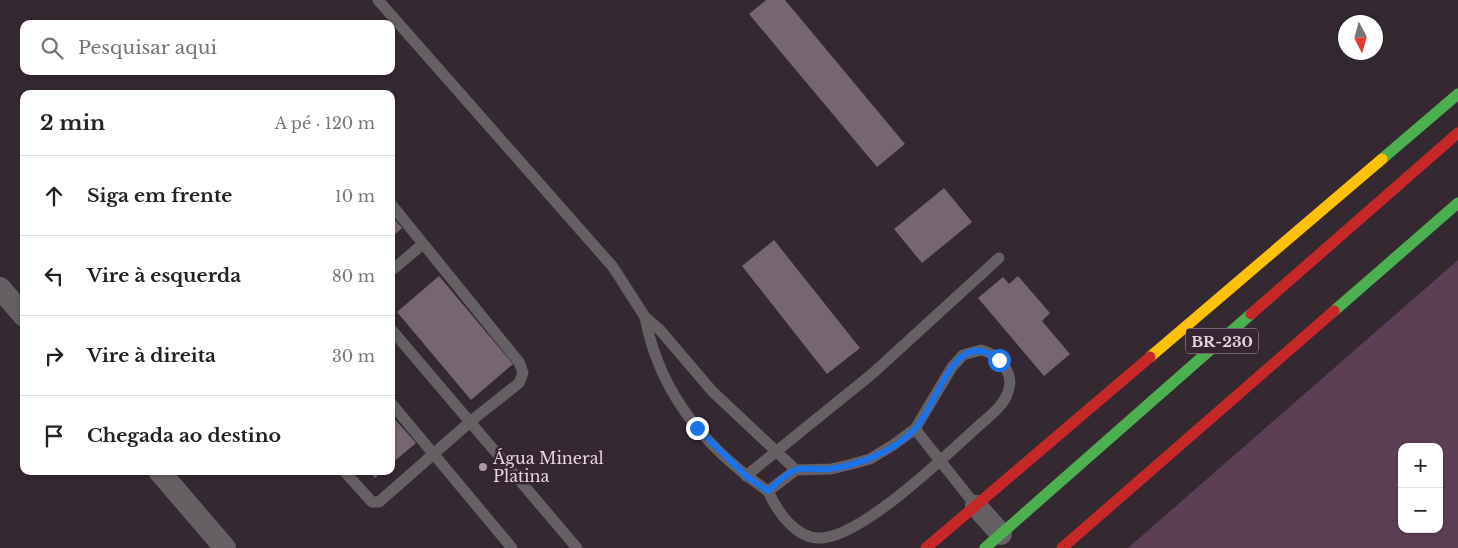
<!DOCTYPE html>
<html lang="pt">
<head>
<meta charset="utf-8">
<style>
  :root { --surface:#fff; --page:#f6f6f6; --text:#222; --muted:#767676; --line:#e0e0e0 }
  body { margin:0; font-family:"Libre Baskerville",serif; background:var(--page); color:var(--text) }
  .controls { position:absolute; right:15px; bottom:15px; display:grid; overflow:hidden; border-radius:10px; box-shadow:0 1px 4px #0004 }
  .controls button { width:45px; height:45px; display:grid; place-items:center; padding:0; border:0; border-bottom:1px solid var(--line); background:var(--surface); color:var(--text); font:25px sans-serif }
  .compass { position:absolute; left:1338px; top:15px; width:45px; height:45px; border-radius:50%; background:var(--surface); box-shadow:0 1px 4px #0004; rotate:174deg }
  .stop { position:absolute; width:15px; height:15px; margin:-11px; border:4px solid #1a73e8; border-radius:50%; background:#fff }
  .stop.end { background:#1a73e8; border-color:#fff; box-shadow:0 1px 5px #0008 }
  .list { margin:0; padding:0; list-style:none }
  h2 { display:flex; justify-content:space-between; align-items:center; height:65px; margin:0; padding:0 20px; font-size:21px }
  h2 small { font-size:16px; font-weight:400; color:var(--muted) }
  .list li { display:grid; grid-template-columns:32px 1fr auto; gap:15px; align-items:center; box-sizing:border-box; height:80px; padding:0 20px; border-top:1px solid var(--line) }
  .list b { display:block; font-size:19px; white-space:nowrap }
  .list em { font-size:16px; font-style:normal; color:var(--muted) }
  .icon { flex:none; width:28px; height:28px; fill:none; stroke:currentColor; stroke-width:2; stroke-linecap:round; stroke-linejoin:round }
  .map { position:relative; flex:none; width:1458px; height:548px; overflow:hidden }
  .search { position:absolute; background:var(--surface); box-shadow:0 1px 4px #0004; left:20px; top:20px; width:375px; height:55px; display:flex; align-items:center; gap:12px; box-sizing:border-box; padding:0 18px; border-radius:10px; color:var(--muted); font-size:19px }
  .panel { position:absolute; background:var(--surface); box-shadow:0 1px 4px #0004; left:20px; top:90px; width:375px; height:385px; border-radius:10px }
  .map>svg:first-child { display:block }
</style>
</head>
<body>
<div class="map">
<svg width="1458" height="548" viewBox="0 0 1458 548">
  <rect width="100%" height="100%" fill="#342931"/>
  <!-- green -->
  <path fill="#5c3f54" fill-rule="evenodd" d="M 1458,260 L 1458,548 L 1128,548 ZM 1402,447 L 1439,447 L 1439,529 L 1402,529 Z"/>
  <!-- building -->
  <g fill="#766672">
    <polygon points="766,0 785,0 905,144 877,167 749,14"/>
    <polygon points="944,188 972,222 922,263 894,229"/>
    <polygon points="391,215 402,228 391,238"/>
    <polygon points="774,240 860,348 827,374 742,266"/>
    <polygon points="439,276 513,364 471,400 397,312"/>
    <polygon points="1018,276 1050,313 1042,321 1070,354 1044,376 978,298 1003,277 1009,284"/>
    <polygon points="391,415 416,443 391,464"/>
    <polygon points="369,471 383,471 375,478"/>
  </g>
  <g fill="none" stroke-linecap="round" stroke-linejoin="round">
    <!-- lane -->
    <g stroke="#656064" stroke-width="11">
      <polyline points="378,0 613,267 645,317 660,330 712,391 796,470"/>
      <polyline points="391,271 423,244"/>
      <path d="M 645,317 C 659,392 706,449 768,491"/>
      <polyline points="391,329 577,548"/>
      <path d="M 981,350 C 999,354 1015,373 1008,392 C 1003,408 984,420 973,431 C 942,459 863,535 822,538 C 796,540 777,511 768,491 L 796,470 L 831,469 L 852,464 L 870,459 L 893,445 L 915,429 L 952,367 L 963,355 Z"/>
      <polyline points="391,403 512,548"/>
      <polyline points="915,429 976,506"/>
      <polyline points="344,471 372,502 379,502 471,421 519,383 523,373 519,362 391,204"/>
      <polyline points="746,476 872,374 999,258"/>
    </g>
    <!-- street -->
    <g stroke="#656064" stroke-width="22">
      <polyline points="0,288 24,316"/>
      <polyline points="159,471 225,548"/>
      <polyline points="976,506 1001,534"/>
    </g>
    <!-- fast -->
    <g stroke="#4caf50" stroke-width="11">
      <polyline points="1382,159 1458,94"/>
      <polyline points="1334,311 1458,203"/>
      <polyline points="985,548 1251,314"/>
    </g>
    <!-- slow -->
    <polyline stroke="#ffc107" stroke-width="11" points="1150,357 1382,159"/>
    <!-- jam -->
    <g stroke="#c62828" stroke-width="11">
      <polyline points="1251,314 1458,133"/>
      <polyline points="926,548 1150,357"/>
      <polyline points="1062,548 1334,311"/>
    </g>
  </g>
  <g fill="none" stroke-linecap="round" stroke-linejoin="round">
    <!-- route -->
    <path stroke="#1a73e8" stroke-width="6" d="M 697,428 L 746,476 L 768,491 C 776,484 785,474 795,470 C 804,467 819,470 829,469 C 860,465 892,452 914,430 C 937,407 954,323 999,360"/>
  </g>
  <!-- markers -->
  <circle fill="#a69aa3" stroke="#382533" stroke-width="2" cx="483" cy="467" r="5"/>
  <g text-anchor="middle" dominant-baseline="central" stroke-width="5" stroke-linejoin="round" paint-order="stroke">
    <!-- shield labels -->
    <rect fill="#382533" stroke="#b0a2ac" stroke-width="1" x="1186" y="328.5" width="72" height="25" rx="4"/>
    <g font-size="15" font-weight="bold" fill="#e4d7e0">
      <text x="1222" y="341">BR-230</text>
    </g>
    <!-- poi labels -->
    <g font-size="16" fill="#e4d7e0" stroke="#382533" text-anchor="start">
      <text x="493" y="458">Água Mineral<tspan x="493" dy="18">Platina</tspan></text>
    </g>
  </g>
</svg>
<div class="controls">
<button>+</button>
<button>−</button>
</div>
<svg class="compass" viewBox="-18 -18 36 36"><path d="M0-13l5 13h-10z" fill="#e53935"/><path d="M0 13l5-13h-10z" fill="#767676"/></svg>
<div class="stop" style="left:999px;top:360px"></div>
<div class="stop end" style="left:697px;top:428px"></div>
<div class="search"><svg class="icon" aria-label="search" viewBox="0 0 24 24"><circle cx="10" cy="10" r="6"/><path d="M15 15l6 6"/></svg>Pesquisar aqui</div>
<section class="panel">
<h2>2 min<small>A pé · 120 m</small></h2>
<ul class="list">
<li><svg class="icon" aria-label="ahead" viewBox="0 0 24 24"><path d="M12 20V5M6 11l6-6 6 6"/></svg><div><b>Siga em frente</b></div><em>10 m</em></li>
<li><svg class="icon" aria-label="left" viewBox="0 0 24 24"><path d="M17 20v-9H6M10 6l-5 5 5 5"/></svg><div><b>Vire à esquerda</b></div><em>80 m</em></li>
<li><svg class="icon" aria-label="right" viewBox="0 0 24 24"><path d="M7 20v-9h11M14 6l5 5-5 5"/></svg><div><b>Vire à direita</b></div><em>30 m</em></li>
<li><svg class="icon" aria-label="arrive" viewBox="0 0 24 24"><path d="M6 21V4h12l-3 4 3 4H6"/></svg><div><b>Chegada ao destino</b></div></li>
</ul>
</section>
</div>
</body>
</html>
